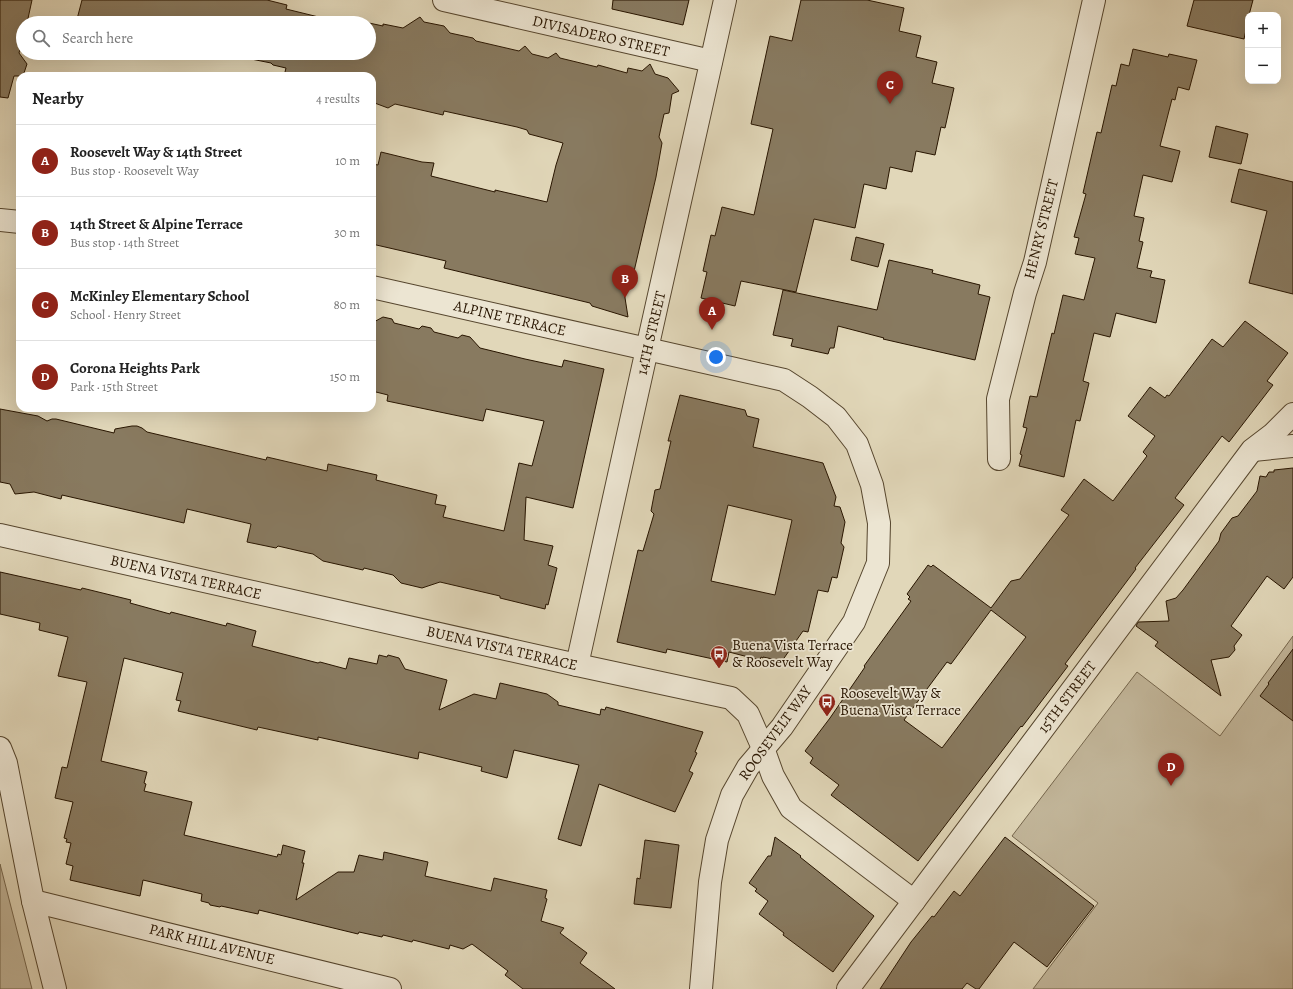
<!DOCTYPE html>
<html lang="en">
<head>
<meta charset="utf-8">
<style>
  :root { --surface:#fff; --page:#f2f2f2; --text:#222; --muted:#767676; --line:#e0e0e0; --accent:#8f2418 }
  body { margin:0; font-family:Alegreya,serif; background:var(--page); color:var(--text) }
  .controls { position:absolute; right:12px; top:12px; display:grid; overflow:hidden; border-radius:8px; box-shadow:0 4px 16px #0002 }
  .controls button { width:36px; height:36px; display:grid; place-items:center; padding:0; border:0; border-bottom:1px solid var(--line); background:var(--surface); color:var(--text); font:20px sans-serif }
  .you { position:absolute; left:716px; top:357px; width:14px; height:14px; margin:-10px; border:3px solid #fff; border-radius:50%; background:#1a73e8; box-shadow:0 0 0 6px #1a73e833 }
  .badge { display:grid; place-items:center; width:26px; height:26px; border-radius:50%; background:var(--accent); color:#fff; font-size:13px; font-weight:700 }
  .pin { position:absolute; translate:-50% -33px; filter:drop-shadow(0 1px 2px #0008) }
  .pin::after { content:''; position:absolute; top:21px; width:14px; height:12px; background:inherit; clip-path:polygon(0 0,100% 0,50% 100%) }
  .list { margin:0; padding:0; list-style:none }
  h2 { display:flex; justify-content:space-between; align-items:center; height:52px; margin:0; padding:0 16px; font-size:17px }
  h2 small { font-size:13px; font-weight:400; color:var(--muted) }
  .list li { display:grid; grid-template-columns:26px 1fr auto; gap:12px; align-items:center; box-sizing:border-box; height:72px; padding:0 16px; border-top:1px solid var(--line) }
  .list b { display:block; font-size:15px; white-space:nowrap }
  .list p { margin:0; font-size:13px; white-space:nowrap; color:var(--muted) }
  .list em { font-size:13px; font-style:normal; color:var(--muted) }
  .icon { flex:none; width:22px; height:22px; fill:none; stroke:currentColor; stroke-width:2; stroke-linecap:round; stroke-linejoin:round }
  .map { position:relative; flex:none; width:1293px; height:989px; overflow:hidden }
  .search { position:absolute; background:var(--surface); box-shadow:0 4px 16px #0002; left:16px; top:16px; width:360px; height:44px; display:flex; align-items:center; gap:10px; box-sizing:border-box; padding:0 14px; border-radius:22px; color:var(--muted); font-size:15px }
  .panel { position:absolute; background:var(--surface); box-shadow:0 4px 16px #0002; left:16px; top:72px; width:360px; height:340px; border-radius:12px }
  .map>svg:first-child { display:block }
</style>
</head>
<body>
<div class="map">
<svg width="1293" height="989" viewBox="0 0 1293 989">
  <rect width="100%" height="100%" fill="#e1d7b9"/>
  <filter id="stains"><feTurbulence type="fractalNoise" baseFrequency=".005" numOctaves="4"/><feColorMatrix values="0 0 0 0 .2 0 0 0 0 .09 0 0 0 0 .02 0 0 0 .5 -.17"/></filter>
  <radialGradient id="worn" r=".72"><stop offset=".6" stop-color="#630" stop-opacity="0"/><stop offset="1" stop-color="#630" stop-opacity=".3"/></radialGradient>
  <!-- green -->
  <g fill="#c2b69a" stroke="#75664d">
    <polygon points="1293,636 1293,989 1033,989 1098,903 1012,836 1137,672 1220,736"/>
    <polygon points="0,864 32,989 0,989"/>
  </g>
  <!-- building -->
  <g fill="#887a60" stroke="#281500" fill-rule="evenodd">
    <polygon points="0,0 32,0 27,23 23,23 23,38 19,53 27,64 23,76 14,76 8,98 0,97"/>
    <polygon points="82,0 267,0 287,5 286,9 339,22 340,17 367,23 76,23"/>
    <polygon points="613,0 689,0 683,25 612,9"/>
    <polygon points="801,0 867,0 904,8 899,31 921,36 916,57 937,62 932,83 954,88 945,128 941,127 935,155 916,151 912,172 890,167 886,189 864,184 855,228 814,219 796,292 741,281 735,306 701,298 707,272 703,271 711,235 715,236 722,207 754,215 773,129 751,124 760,82 770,36 792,41"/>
    <polygon points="1194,0 1253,0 1249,15 1248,15 1248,21 1244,39 1187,26"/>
    <polygon points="420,17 424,22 444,26 450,33 473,38 476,41 519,51 525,46 532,54 548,58 556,53 560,58 597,67 598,65 627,73 628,68 642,71 650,64 655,74 668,78 679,91 672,94 669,113 664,114 659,137 662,143 656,177 632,280 623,285 628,317 592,306 590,303 444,268 446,261 372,244 372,164 378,165 381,152 422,162 434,163 431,176 495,192 495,190 547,202 556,165 563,143 529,134 527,130 517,127 444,111 443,115 395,104 388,108 372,102 372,76 284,76 286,68 273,65 271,63 241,57 240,59 219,53 369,53 369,23 383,26 383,24 403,28"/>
    <polygon points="1133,49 1168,57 1169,54 1197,60 1189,90 1178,87 1175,100 1172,99 1160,146 1180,151 1172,182 1143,175 1134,216 1144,218 1139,241 1143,242 1137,268 1152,271 1150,277 1165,280 1156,323 1116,313 1110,337 1094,333 1083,381 1089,383 1080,421 1076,420 1064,477 1019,466 1022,455 1020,454 1027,428 1023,427 1030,396 1037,397 1052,333 1054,334 1063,295 1084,300 1095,258 1075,254 1079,238 1074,237 1086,194 1083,193 1097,132 1101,133 1112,85 1116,86 1121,64 1129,66"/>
    <polygon points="1216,126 1248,134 1241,164 1209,157"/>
    <polygon points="1239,169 1293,182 1293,294 1249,283 1267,211 1231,202"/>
    <polygon points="856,237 884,244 878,267 851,260"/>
    <polygon points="889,260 933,270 932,273 980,285 978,294 990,297 975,360 883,339 884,338 838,326 834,348 830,348 828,354 791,346 793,339 773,335 783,290 877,310"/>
    <polygon points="383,317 392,319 394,323 419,329 422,326 431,328 434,332 458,338 462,335 470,337 480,348 525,359 562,367 564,360 604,369 573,508 526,497 524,540 553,546 548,565 557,568 548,605 546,604 545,609 500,598 500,596 440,582 422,588 401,583 393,575 364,568 363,570 323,561 313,554 308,553 278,546 276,548 247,542 251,524 221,517 187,509 184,523 62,495 61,499 34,492 15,494 10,484 0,482 0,409 38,416 47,421 52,419 56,419 114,433 115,429 132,426 137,426 142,428 147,432 266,460 267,457 327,471 328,464 377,475 376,480 437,495 435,504 446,506 443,517 504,531 519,463 532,466 544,421 486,409 483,421 387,401 388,395 372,391 372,323"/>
    <path d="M 1245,321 L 1288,353 L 1267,381 L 1273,385 L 1229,442 L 1222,436 L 1175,498 L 1184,505 L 1135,568 L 1136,569 L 1065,664 L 1068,666 L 1022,727 L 1021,726 L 918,861 L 831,795 L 839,785 L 810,763 L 813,758 L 805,751 L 830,718 L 865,667 L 864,666 L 911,601 L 908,599 L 910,597 L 907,594 L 928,565 L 931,567 L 933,565 L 991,608 L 1011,581 L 1020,579 L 1069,515 L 1061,510 L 1084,479 L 1113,501 L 1147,456 L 1143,452 L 1155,436 L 1128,416 L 1150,387 L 1165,398 L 1167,395 L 1169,396 L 1212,339 L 1223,347 ZM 991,610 L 1026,637 L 942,748 L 904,720 L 947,662 L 951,664 Z"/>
    <path d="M 680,395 L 745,410 L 747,416 L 759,419 L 753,447 L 823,463 L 836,497 L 834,506 L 840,507 L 845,522 L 841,543 L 844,547 L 837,578 L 832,577 L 828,592 L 818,590 L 808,632 L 803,631 L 782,661 L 763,657 L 763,658 L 761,657 L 760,660 L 729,652 L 727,662 L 667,649 L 666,653 L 617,642 L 638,550 L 643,551 L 654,514 L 651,511 L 655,490 L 660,489 L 671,441 L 668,441 ZM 728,505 L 792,520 L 775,595 L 711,581 Z"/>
    <polygon points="1293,468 1293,577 1284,589 1267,576 1231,626 1242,635 1234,646 1235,650 1229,657 1211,660 1221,696 1155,646 1158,642 1136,626 1138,622 1169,621 1166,601 1176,598 1183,590 1219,541 1221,533 1232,518 1238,516 1257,491 1260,476 1266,477 1269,472 1274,472 1274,470"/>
    <polygon points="0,572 81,590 82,588 131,600 130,603 170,614 171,612 226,626 227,623 256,631 252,646 318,663 320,662 346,669 349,658 377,664 379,655 387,657 388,655 399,658 405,669 447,680 439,710 474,694 496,699 500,683 547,694 558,702 558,705 600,715 601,709 605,710 606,707 703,732 695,752 697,753 689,771 693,773 675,812 599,784 581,846 558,839 579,765 514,750 507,778 481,771 482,767 419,752 418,759 318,737 318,740 258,727 257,730 178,711 181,701 176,700 183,673 124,658 101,761 147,772 144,783 146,784 144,791 192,802 184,835 277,857 278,854 281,855 283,845 305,851 302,863 304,863 296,900 338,872 354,872 359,855 383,860 384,852 428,862 425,876 491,891 494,878 547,890 545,898 547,899 541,921 564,928 560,933 587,953 580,963 615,989 523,989 505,975 508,971 472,944 463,949 450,945 449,949 413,940 412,942 383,935 382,937 359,932 358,934 259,910 258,914 221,906 220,907 210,905 209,903 201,901 202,894 143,880 140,896 70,880 73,866 66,864 71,843 66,842 67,839 64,838 73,802 55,798 62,767 67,768 87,682 58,676 68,637 39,630 40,623 0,614"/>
    <polygon points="1293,649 1293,721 1260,696 1269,684 1268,683"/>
    <polygon points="775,837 801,856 800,857 874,916 833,972 783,935 784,933 759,914 768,901 755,891 757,889 749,883 768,856 771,856"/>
    <polygon points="1005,837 1094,906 1047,967 1014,942 979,989 976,989 967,983 962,989 880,989 911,942 932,916 934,917 954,891 960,896"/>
    <polygon points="645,840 679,845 671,908 634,904 637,878 640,879"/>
  </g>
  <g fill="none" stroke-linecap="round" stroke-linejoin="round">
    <!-- minor casing -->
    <g stroke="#56462e" stroke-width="24">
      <g id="minor">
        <polyline points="444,0 711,61"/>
        <polyline points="0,220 20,222"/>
        <polyline points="372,287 647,349 577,665"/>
        <polyline points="1253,450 1293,446"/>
        <polyline points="999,459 998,399 1025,293 1035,262 1094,0"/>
        <polyline points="0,535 577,665 731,698 748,714 763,748 773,776 791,808 914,901"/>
        <polyline points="0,748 6,763 33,901 55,989"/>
        <polyline points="33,901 390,989"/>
        <polyline points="848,989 1252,450 1273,434 1293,414"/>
      </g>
    </g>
    <!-- tertiary casing -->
    <g stroke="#56462e" stroke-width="24">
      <polyline id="tertiary" points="701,989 710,882 717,840 732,795 748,767 782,727 854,622 878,563 879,523 872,485 857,444 836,417 810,397 784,380 647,349 725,0"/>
    </g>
    <!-- minor -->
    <use href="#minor" stroke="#ece5d2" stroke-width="22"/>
    <!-- tertiary -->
    <use href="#tertiary" stroke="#ece5d2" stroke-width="22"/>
  </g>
  <!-- icons -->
  <defs>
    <g id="bus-pin" transform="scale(0.9)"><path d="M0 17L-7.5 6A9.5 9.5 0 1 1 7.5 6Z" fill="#8f2418" stroke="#ece5d2"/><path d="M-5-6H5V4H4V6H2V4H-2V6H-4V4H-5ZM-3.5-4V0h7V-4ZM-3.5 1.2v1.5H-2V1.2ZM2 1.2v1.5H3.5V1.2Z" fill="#fff"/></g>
  </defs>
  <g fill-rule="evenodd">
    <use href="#bus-pin" x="719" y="654"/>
    <use href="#bus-pin" x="827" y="702"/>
  </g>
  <g text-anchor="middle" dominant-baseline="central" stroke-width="3.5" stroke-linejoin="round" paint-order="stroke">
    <!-- street labels -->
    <g font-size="15" fill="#281500" stroke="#ece5d2">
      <text transform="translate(601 36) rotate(13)">DIVISADERO STREET</text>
      <text transform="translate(1041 229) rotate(-76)">HENRY STREET</text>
      <text transform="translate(510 318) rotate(13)">ALPINE TERRACE</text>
      <text transform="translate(651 333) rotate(-77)">14TH STREET</text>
      <text transform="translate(186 577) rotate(13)">BUENA VISTA TERRACE</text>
      <text transform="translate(502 648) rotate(13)">BUENA VISTA TERRACE</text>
      <text transform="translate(1067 697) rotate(-53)">15TH STREET</text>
      <text transform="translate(775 733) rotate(-54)">ROOSEVELT WAY</text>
      <text transform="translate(212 944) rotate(14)">PARK HILL AVENUE</text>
    </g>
    <!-- poi labels -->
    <g font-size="15" fill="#281500" stroke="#ece5d2" text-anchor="start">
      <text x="732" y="645">Buena Vista Terrace<tspan x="732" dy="17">&amp; Roosevelt Way</tspan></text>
      <text x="840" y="693">Roosevelt Way &amp;<tspan x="840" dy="17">Buena Vista Terrace</tspan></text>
    </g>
  </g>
  <rect width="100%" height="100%" filter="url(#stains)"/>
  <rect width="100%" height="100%" fill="url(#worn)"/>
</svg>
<div class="controls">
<button>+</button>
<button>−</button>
</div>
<div class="you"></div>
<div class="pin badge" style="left:712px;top:330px">A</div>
<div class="pin badge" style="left:625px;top:298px">B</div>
<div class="pin badge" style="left:890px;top:104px">C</div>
<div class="pin badge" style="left:1171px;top:786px">D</div>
<div class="search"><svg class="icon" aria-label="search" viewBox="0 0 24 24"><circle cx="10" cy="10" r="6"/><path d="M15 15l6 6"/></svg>Search here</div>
<section class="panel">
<h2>Nearby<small>4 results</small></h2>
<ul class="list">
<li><span class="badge">A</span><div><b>Roosevelt Way &amp; 14th Street</b><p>Bus stop · Roosevelt Way</p></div><em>10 m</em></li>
<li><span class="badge">B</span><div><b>14th Street &amp; Alpine Terrace</b><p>Bus stop · 14th Street</p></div><em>30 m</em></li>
<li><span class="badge">C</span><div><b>McKinley Elementary School</b><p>School · Henry Street</p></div><em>80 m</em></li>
<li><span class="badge">D</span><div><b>Corona Heights Park</b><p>Park · 15th Street</p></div><em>150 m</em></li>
</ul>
</section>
</div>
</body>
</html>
